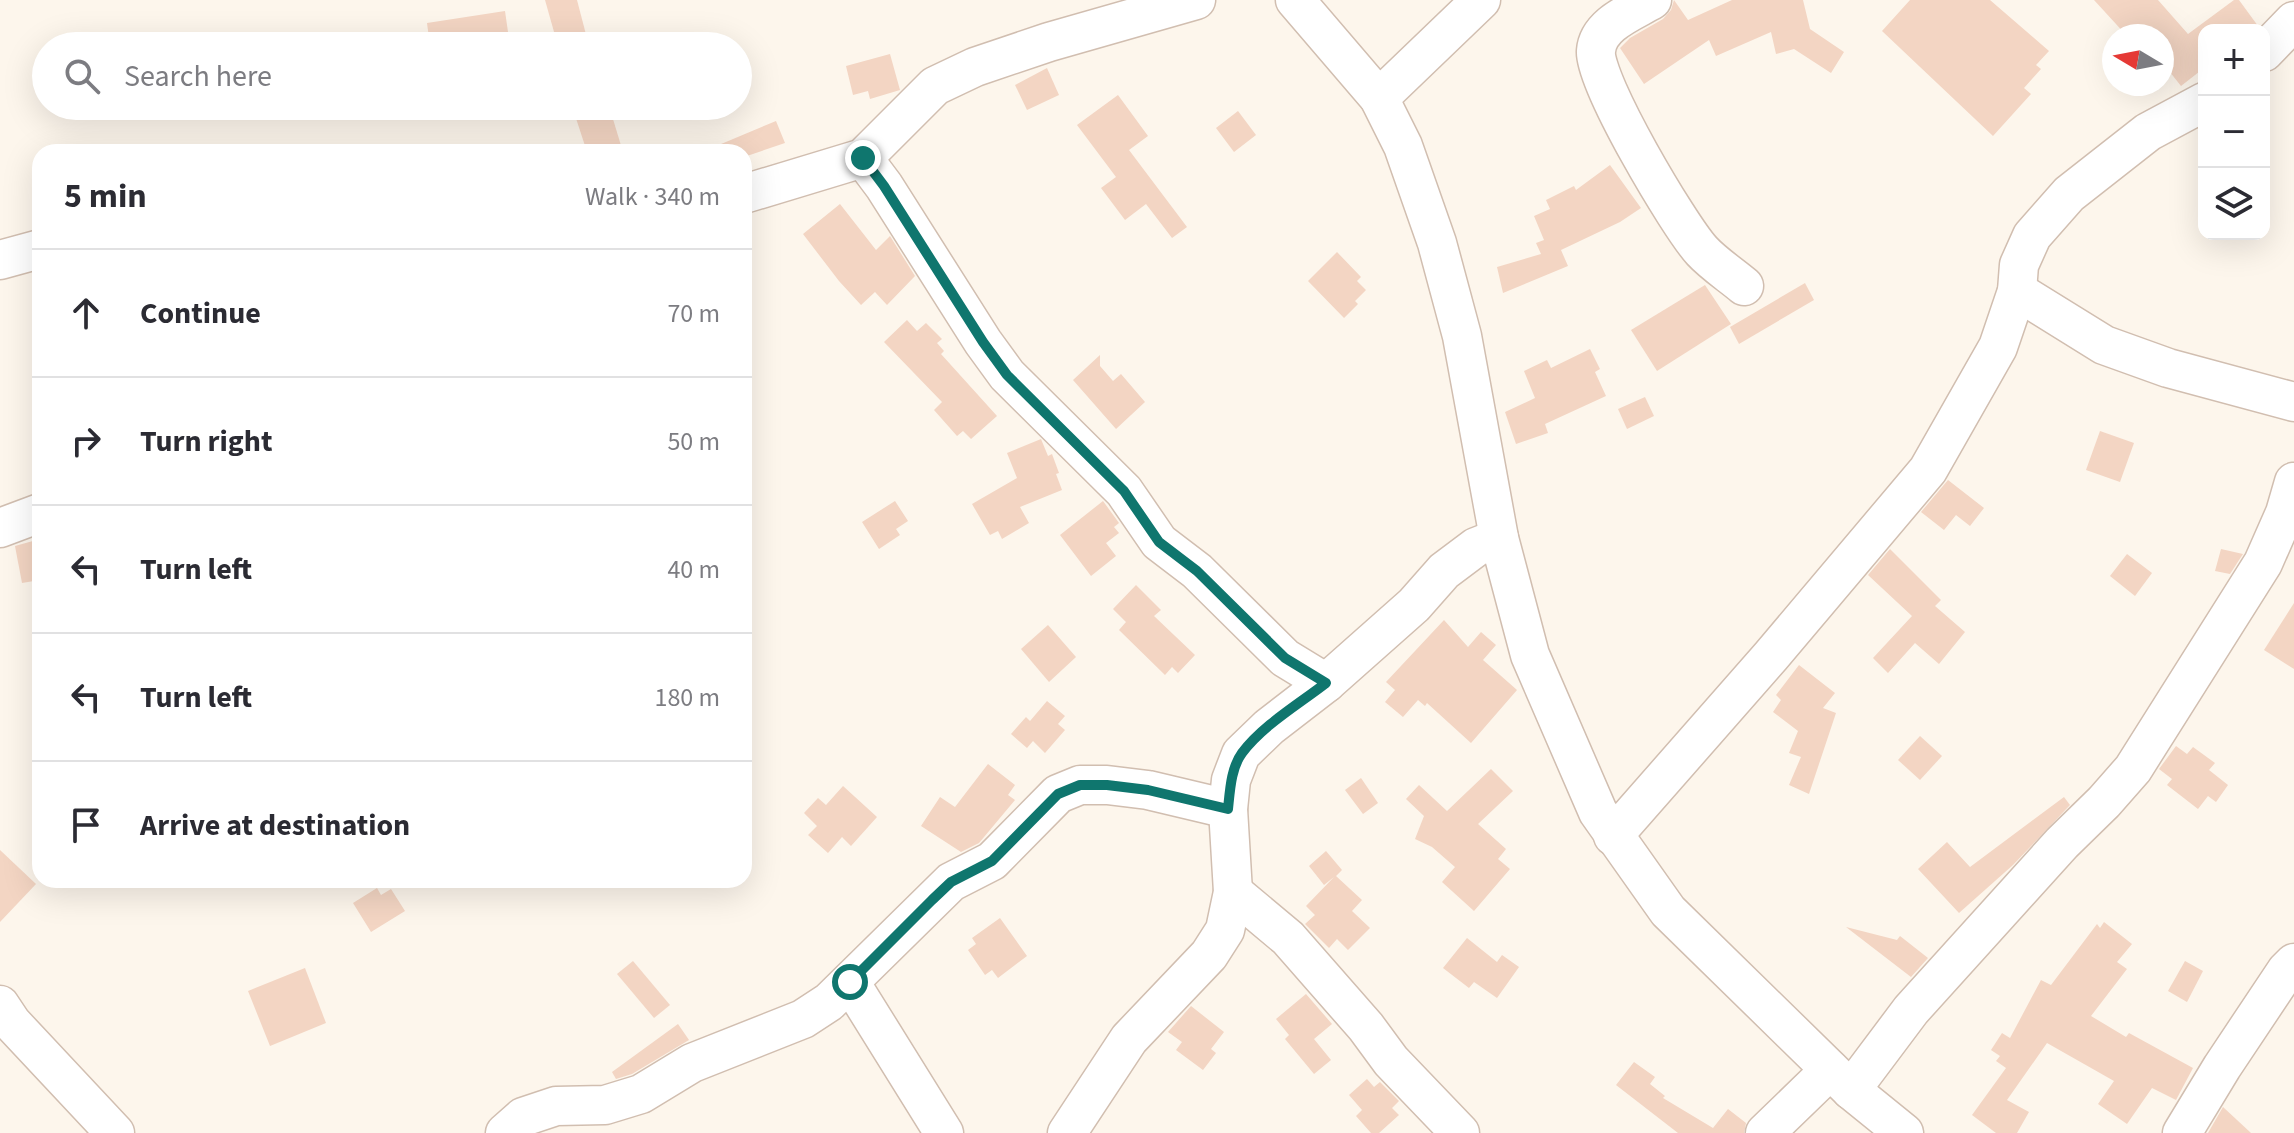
<!DOCTYPE html>
<html lang="en">
<head>
<meta charset="utf-8">
<style>
  :root { --surface:#fff; --page:#f2f2f3; --text:#2b2b33; --muted:#7c7c81; --line:#e1e1e2 }
  body { margin:0; font-family:"Source Sans 3",sans-serif; background:var(--page); color:var(--text) }
  .controls { position:absolute; right:24px; top:24px; display:grid; overflow:hidden; border-radius:16px; box-shadow:0 8px 32px #0002 }
  .controls button { width:72px; height:72px; display:grid; place-items:center; padding:0; border:0; border-bottom:2px solid var(--line); background:var(--surface); color:var(--text); font:40px sans-serif }
  .compass { position:absolute; left:2102px; top:24px; width:72px; height:72px; border-radius:50%; background:var(--surface); box-shadow:0 8px 32px #0002; rotate:280deg }
  .stop { position:absolute; width:24px; height:24px; margin:-18px; border:6px solid #0f766e; border-radius:50%; background:#fff }
  .stop.end { background:#0f766e; border-color:#fff; box-shadow:0 2px 8px #0008 }
  .list { margin:0; padding:0; list-style:none }
  h2 { display:flex; justify-content:space-between; align-items:center; height:104px; margin:0; padding:0 32px; font-size:34px }
  h2 small { font-size:26px; font-weight:400; color:var(--muted) }
  .list li { display:grid; grid-template-columns:52px 1fr auto; gap:24px; align-items:center; box-sizing:border-box; height:128px; padding:0 32px; border-top:2px solid var(--line) }
  .list b { display:block; font-size:30px; white-space:nowrap }
  .list em { font-size:26px; font-style:normal; color:var(--muted) }
  .icon { flex:none; width:44px; height:44px; fill:none; stroke:currentColor; stroke-width:2; stroke-linecap:round; stroke-linejoin:round }
  .map { position:relative; flex:none; width:2294px; height:1133px; overflow:hidden }
  .search { position:absolute; background:var(--surface); box-shadow:0 8px 32px #0002; left:32px; top:32px; width:720px; height:88px; display:flex; align-items:center; gap:20px; box-sizing:border-box; padding:0 28px; border-radius:44px; color:var(--muted); font-size:30px }
  .panel { position:absolute; background:var(--surface); box-shadow:0 8px 32px #0002; left:32px; top:144px; width:720px; height:744px; border-radius:24px }
  .map>svg:first-child { display:block }
</style>
</head>
<body>
<div class="map">
<svg width="2294" height="1133" viewBox="0 0 2294 1133">
  <rect width="100%" height="100%" fill="#fdf6ec"/>
  <!-- building -->
  <g fill="#f3d5c3">
    <polygon points="545,0 577,0 589,46 558,46"/>
    <polygon points="1674,0 1688,20 1732,0 1803,0 1810,29 1844,52 1831,73 1794,49 1776,54 1771,32 1716,56 1709,40 1644,84 1620,48 1630,38 1663,19 1671,10"/>
    <polygon points="1910,0 1990,0 2049,51 2036,65 2041,69 2024,88 2031,94 1993,136 1882,31"/>
    <polygon points="2094,0 2158,0 2188,34 2234,0 2239,0 2258,26 2255,30 2204,30 2204,68 2181,86 2162,62 2162,36 2127,36"/>
    <polygon points="505,11 510,46 430,46 427,23"/>
    <polygon points="890,54 900,90 870,99 868,91 853,95 846,66"/>
    <polygon points="1047,68 1059,95 1027,110 1015,85"/>
    <polygon points="1118,95 1148,136 1129,150 1187,227 1172,238 1146,204 1125,220 1101,188 1116,177 1077,125"/>
    <polygon points="572,106 609,106 623,152 587,152"/>
    <polygon points="1238,111 1256,135 1234,152 1216,128"/>
    <polygon points="776,121 785,143 744,157 744,152 702,152"/>
    <polygon points="1610,165 1641,208 1620,222 1561,250 1568,266 1503,293 1497,267 1541,254 1536,243 1544,240 1534,216 1550,209 1546,200 1574,186 1576,190"/>
    <polygon points="840,204 876,250 890,236 915,276 887,305 875,292 861,305 839,281 803,234"/>
    <polygon points="1337,252 1361,277 1357,281 1366,290 1355,301 1358,304 1344,318 1308,281"/>
    <polygon points="1805,283 1814,300 1739,344 1730,327"/>
    <polygon points="1705,285 1731,324 1657,371 1631,330"/>
    <polygon points="907,320 917,331 926,323 942,339 937,343 944,351 941,354 997,416 971,439 963,431 957,436 934,410 942,402 884,342"/>
    <polygon points="1590,349 1600,369 1595,372 1606,396 1545,424 1548,433 1516,444 1505,412 1535,398 1524,371 1547,360 1551,368"/>
    <polygon points="1100,355 1100,366 1113,381 1121,374 1145,402 1116,429 1073,380"/>
    <polygon points="1645,397 1654,416 1627,429 1618,409"/>
    <polygon points="2100,431 2134,443 2120,482 2086,470"/>
    <polygon points="1041,439 1048,456 1052,454 1059,473 1056,474 1062,490 1020,507 1029,523 1002,539 998,531 990,535 972,504 1017,478 1007,453"/>
    <polygon points="1948,480 1984,508 1970,526 1956,515 1944,530 1921,512"/>
    <polygon points="895,501 908,521 896,529 900,535 879,549 862,522"/>
    <polygon points="1103,501 1119,523 1114,527 1119,533 1106,543 1116,556 1091,576 1060,535"/>
    <polygon points="40,539 40,580 22,583 15,546"/>
    <polygon points="1890,549 1941,600 1935,606 1965,632 1939,664 1915,643 1888,673 1873,658 1912,616 1868,575"/>
    <polygon points="2221,549 2243,554 2230,574 2215,571"/>
    <polygon points="2127,554 2152,573 2135,596 2110,576"/>
    <polygon points="1136,585 1161,610 1154,616 1195,655 1178,673 1172,667 1165,675 1119,630 1126,622 1113,609"/>
    <polygon points="2294,603 2294,669 2264,650"/>
    <polygon points="1444,620 1468,647 1481,632 1496,645 1483,660 1517,690 1471,743 1427,703 1425,706 1418,700 1403,717 1385,702 1395,690 1386,682"/>
    <polygon points="1048,625 1076,657 1049,682 1021,649"/>
    <polygon points="1799,665 1835,693 1823,708 1836,713 1809,794 1789,785 1801,757 1789,753 1798,731 1773,712 1781,700 1776,695"/>
    <polygon points="1047,701 1065,716 1058,724 1065,730 1045,753 1033,741 1027,748 1011,734 1026,717 1030,721"/>
    <polygon points="1920,736 1942,756 1920,780 1898,760"/>
    <polygon points="2176,746 2187,754 2193,747 2215,763 2209,770 2228,785 2216,802 2208,796 2198,809 2167,785 2172,779 2159,769"/>
    <polygon points="988,764 1015,785 1008,795 1015,800 979,843 961,852 921,826 940,797 955,807"/>
    <polygon points="1491,769 1513,791 1478,824 1506,849 1498,859 1510,869 1474,911 1442,882 1455,867 1432,847 1415,839 1424,816 1406,799 1419,785 1447,811"/>
    <polygon points="1361,778 1378,803 1363,814 1345,790"/>
    <polygon points="843,786 877,817 851,846 842,837 828,853 808,835 817,826 804,813 818,798 826,805"/>
    <polygon points="2064,797 2070,805 2013,865 1959,913 1918,869 1947,842 1970,867"/>
    <polygon points="0,850 36,884 0,922"/>
    <polygon points="1326,851 1342,870 1336,876 1362,900 1352,911 1370,928 1348,950 1337,939 1329,948 1305,924 1315,915 1306,906 1334,877 1324,885 1309,866"/>
    <polygon points="377,888 381,895 391,889 405,911 371,932 353,903"/>
    <polygon points="1000,918 1027,956 998,978 992,970 985,975 968,950 976,944 972,938"/>
    <polygon points="2104,922 2132,944 2117,962 2127,969 2091,1016 2126,1037 2129,1033 2193,1068 2176,1100 2152,1088 2127,1124 2098,1104 2114,1081 2047,1043 2007,1100 2029,1112 2017,1133 1996,1133 1972,1115 2006,1068 1996,1061 2000,1056 1991,1050 2002,1033 2010,1038 2041,980 2051,985 2097,924 2100,928"/>
    <polygon points="1846,927 1897,940 1900,936 1928,958 1911,977"/>
    <polygon points="1467,938 1497,962 1502,955 1519,967 1497,998 1474,982 1469,988 1443,968"/>
    <polygon points="633,961 670,1005 654,1018 617,974"/>
    <polygon points="2185,961 2203,971 2187,1002 2168,991"/>
    <polygon points="305,968 326,1023 270,1046 248,991"/>
    <polygon points="1306,994 1332,1024 1314,1039 1331,1060 1314,1074 1285,1039 1289,1035 1276,1019"/>
    <polygon points="1191,1006 1224,1032 1211,1049 1216,1053 1203,1070 1176,1050 1182,1042 1168,1032"/>
    <polygon points="678,1024 689,1040 632,1074 616,1079 612,1072"/>
    <polygon points="1634,1062 1655,1077 1650,1084 1665,1096 1663,1098 1713,1128 1728,1109 1746,1123 1744,1133 1678,1133 1616,1085"/>
    <polygon points="1367,1079 1374,1087 1380,1082 1399,1101 1392,1108 1399,1115 1379,1133 1371,1133 1356,1116 1362,1110 1349,1095"/>
    <polygon points="2223,1107 2251,1133 2208,1133"/>
  </g>
  <g fill="none" stroke-linecap="round" stroke-linejoin="round">
    <!-- minor casing -->
    <g stroke="#d1beb0" stroke-width="41">
      <g id="minor">
        <polyline points="1295,0 1379,98 1403,146 1437,243 1462,336 1499,538 1530,655 1598,812 1668,911 1851,1090 1904,1133"/>
        <path d="M 1652,0 C 1632,12 1598,24 1596,51 C 1593,81 1679,226 1702,251 C 1714,264 1731,275 1744,286"/>
        <polyline points="2264,52 2294,21"/>
        <polyline points="1379,98 1481,0"/>
        <polyline points="863,158 884,186 983,342 1007,375 1124,491 1159,542 1197,571 1285,658 1326,683"/>
        <polyline points="744,194 863,158 935,86 975,67 1049,42 1196,0"/>
        <polyline points="0,260 40,249"/>
        <polyline points="2017,291 2104,345 2168,368 2294,402"/>
        <polyline points="0,528 40,513"/>
        <polyline points="1613,836 1771,656 1928,470 1998,347 2017,291 2019,265 2032,236 2069,194 2148,132 2204,102"/>
        <polyline points="1233,892 1288,938 1366,1027 1391,1061 1460,1133"/>
        <polyline points="850,982 944,1133"/>
        <polyline points="0,1005 12,1023 115,1133"/>
        <polyline points="1851,1090 1911,1010 2062,843 2104,802 2133,769 2263,563 2285,513 2294,482"/>
        <polyline points="505,1133 523,1117 556,1106 605,1105 641,1094 692,1063 803,1019 829,1002 951,882 992,861 1058,794 1080,785 1107,785 1148,790 1228,809"/>
        <polyline points="1067,1133 1129,1039 1209,955 1225,930 1233,892 1228,809 1231,780 1241,754 1269,727 1326,683 1414,605 1444,571 1476,547 1499,538"/>
        <polyline points="1765,1133 1830,1070"/>
        <polyline points="2182,1133 2222,1067 2286,971 2294,963"/>
      </g>
    </g>
    <!-- minor -->
    <use href="#minor" stroke="#fff" stroke-width="38"/>
  </g>
  <g fill="none" stroke-linecap="round" stroke-linejoin="round">
    <!-- route -->
    <path stroke="#0f766e" stroke-width="10" d="M 850,982 L 932,900 L 951,882 L 992,861 L 1058,794 L 1080,785 L 1107,785 L 1148,790 L 1228,809 C 1230,790 1231,768 1242,753 C 1263,725 1299,704 1326,683 L 1285,658 L 1197,571 L 1159,542 L 1124,491 L 1007,375 L 983,342 L 884,186 L 863,158"/>
  </g>
</svg>
<div class="controls">
<button>+</button>
<button>−</button>
<button><svg class="icon" aria-label="layers" viewBox="0 0 24 24"><path d="M12 4l9 5-9 5-9-5zM3 14l9 5 9-5"/></svg></button>
</div>
<svg class="compass" viewBox="-18 -18 36 36"><path d="M0-13l5 13h-10z" fill="#e53935"/><path d="M0 13l5-13h-10z" fill="#7c7c81"/></svg>
<div class="stop" style="left:850px;top:982px"></div>
<div class="stop end" style="left:863px;top:158px"></div>
<div class="search"><svg class="icon" aria-label="search" viewBox="0 0 24 24"><circle cx="10" cy="10" r="6"/><path d="M15 15l6 6"/></svg>Search here</div>
<section class="panel">
<h2>5 min<small>Walk · 340 m</small></h2>
<ul class="list">
<li><svg class="icon" aria-label="ahead" viewBox="0 0 24 24"><path d="M12 20V5M6 11l6-6 6 6"/></svg><div><b>Continue</b></div><em>70 m</em></li>
<li><svg class="icon" aria-label="right" viewBox="0 0 24 24"><path d="M7 20v-9h11M14 6l5 5-5 5"/></svg><div><b>Turn right</b></div><em>50 m</em></li>
<li><svg class="icon" aria-label="left" viewBox="0 0 24 24"><path d="M17 20v-9H6M10 6l-5 5 5 5"/></svg><div><b>Turn left</b></div><em>40 m</em></li>
<li><svg class="icon" aria-label="left" viewBox="0 0 24 24"><path d="M17 20v-9H6M10 6l-5 5 5 5"/></svg><div><b>Turn left</b></div><em>180 m</em></li>
<li><svg class="icon" aria-label="arrive" viewBox="0 0 24 24"><path d="M6 21V4h12l-3 4 3 4H6"/></svg><div><b>Arrive at destination</b></div></li>
</ul>
</section>
</div>
</body>
</html>
